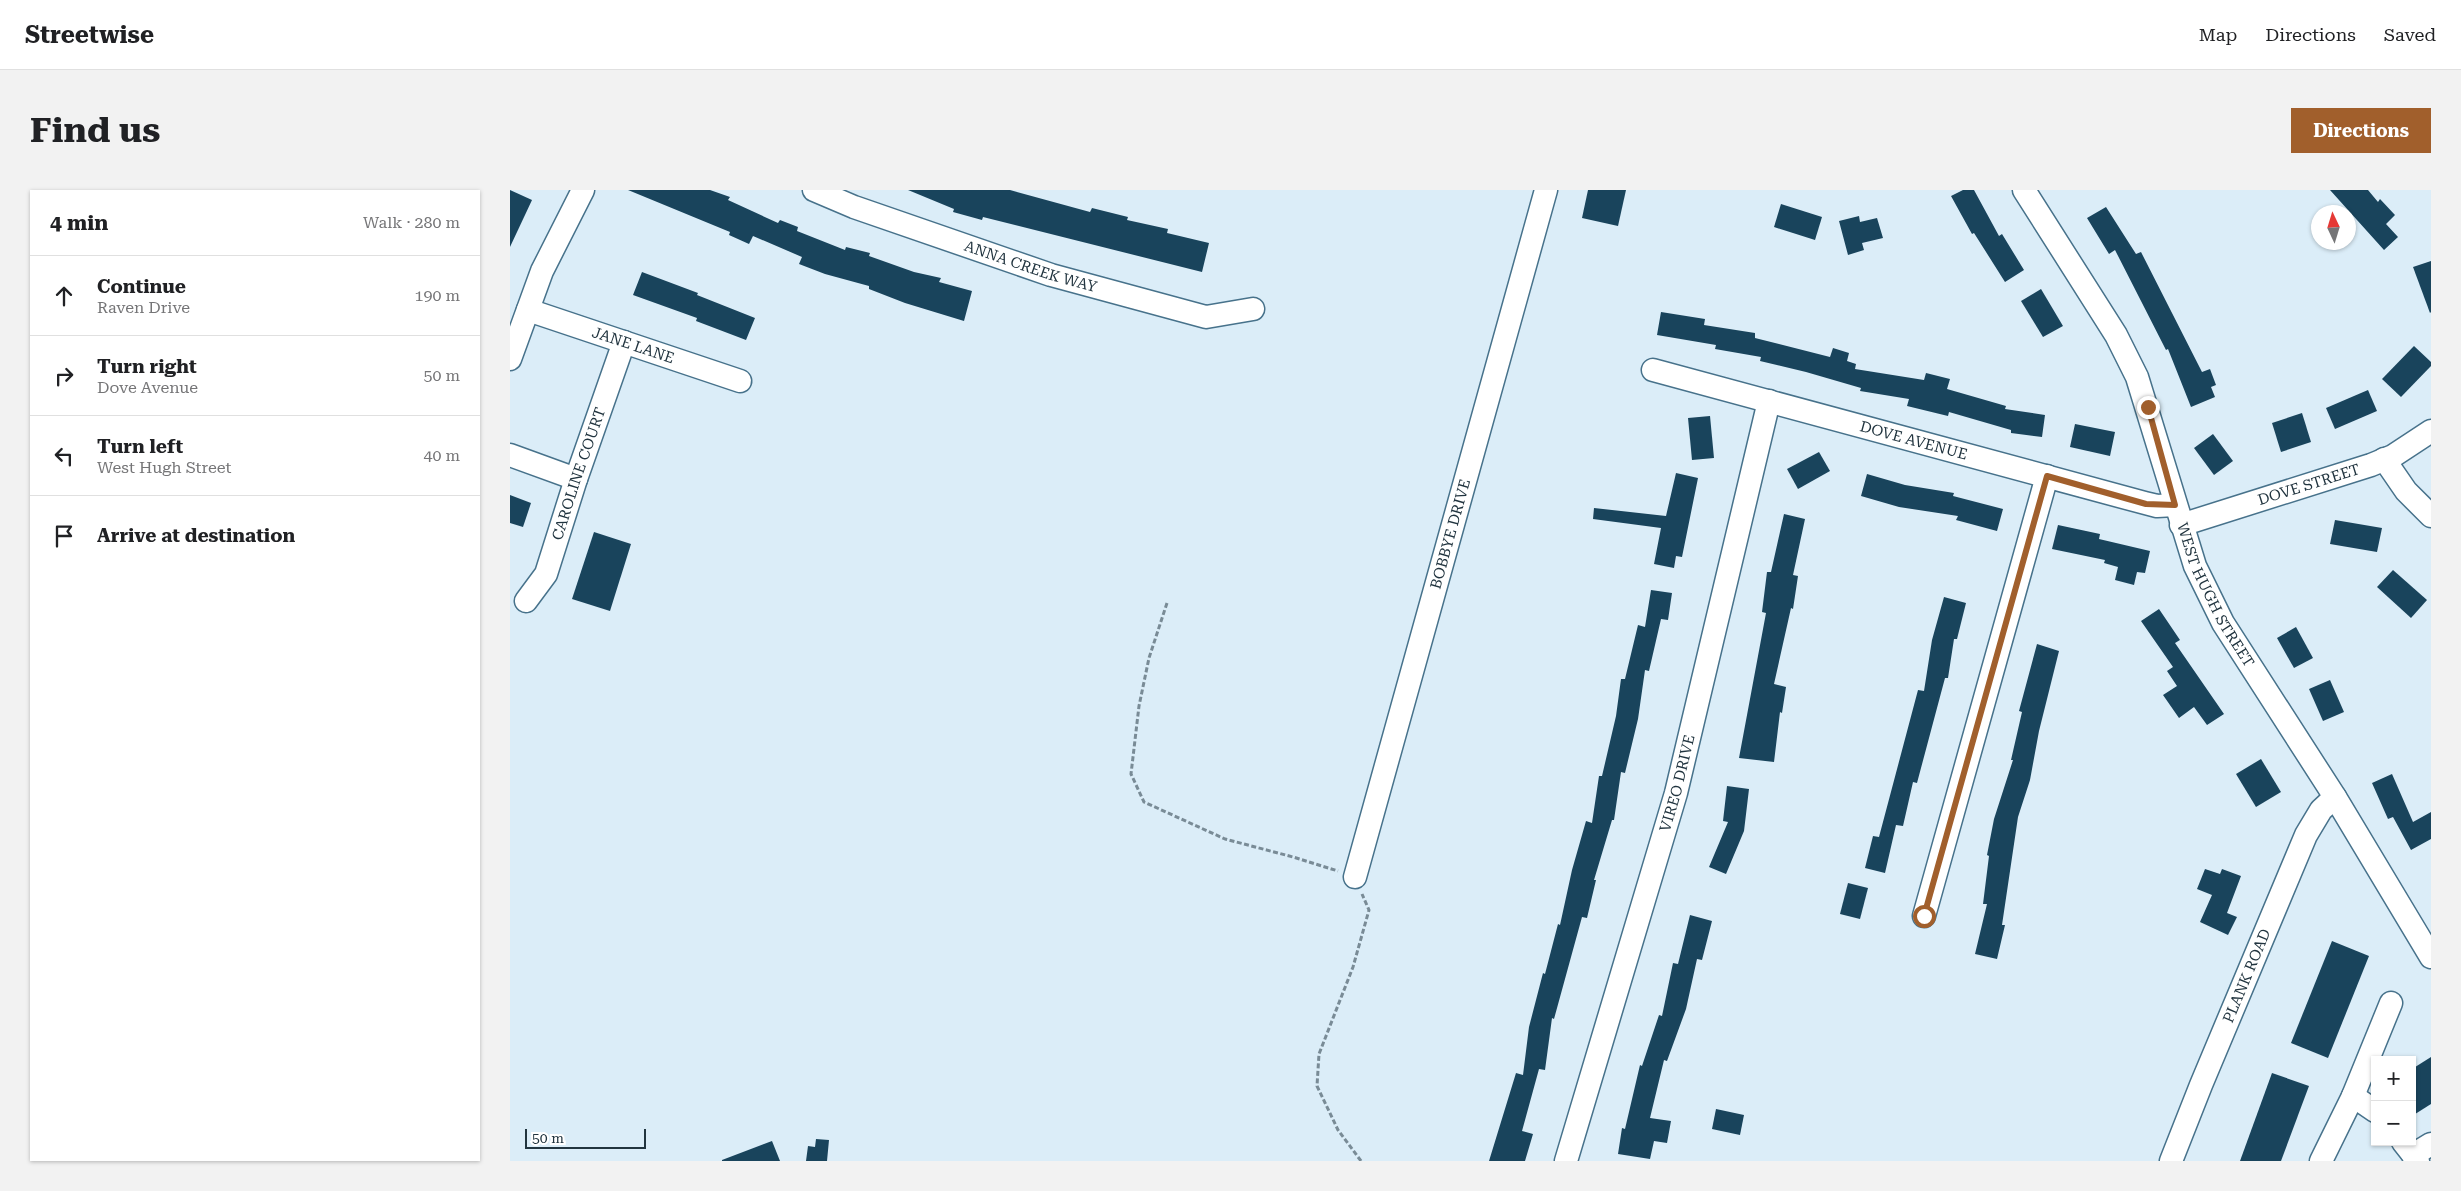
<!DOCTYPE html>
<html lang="en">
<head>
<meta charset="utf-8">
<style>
  :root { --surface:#fff; --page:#f2f2f2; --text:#202124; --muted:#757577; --line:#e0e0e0; --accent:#a15f2c }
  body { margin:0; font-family:"Roboto Serif",serif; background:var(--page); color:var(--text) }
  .controls { position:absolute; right:15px; bottom:15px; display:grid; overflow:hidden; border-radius:0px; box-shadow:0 1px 4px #0004 }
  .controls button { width:45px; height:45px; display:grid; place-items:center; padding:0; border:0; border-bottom:1px solid var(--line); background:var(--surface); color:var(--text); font:25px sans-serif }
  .compass { position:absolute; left:1801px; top:15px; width:45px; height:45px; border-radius:50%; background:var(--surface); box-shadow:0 1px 4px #0004; rotate:356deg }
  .scale { position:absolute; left:15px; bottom:12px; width:121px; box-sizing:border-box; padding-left:5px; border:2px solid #21343f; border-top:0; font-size:14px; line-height:18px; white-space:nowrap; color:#21343f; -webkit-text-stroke:4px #fff; paint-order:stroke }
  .stop { position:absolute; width:15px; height:15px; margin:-11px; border:4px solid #a15f2c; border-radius:50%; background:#fff }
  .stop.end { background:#a15f2c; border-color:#fff; box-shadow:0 1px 5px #0008 }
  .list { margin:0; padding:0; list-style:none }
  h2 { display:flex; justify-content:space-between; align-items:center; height:65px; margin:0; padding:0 20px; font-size:21px }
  h2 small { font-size:16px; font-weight:400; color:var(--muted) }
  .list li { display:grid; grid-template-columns:32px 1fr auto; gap:15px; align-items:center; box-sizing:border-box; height:80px; padding:0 20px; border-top:1px solid var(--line) }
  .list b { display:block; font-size:19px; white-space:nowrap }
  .list p { margin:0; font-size:16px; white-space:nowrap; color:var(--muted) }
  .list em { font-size:16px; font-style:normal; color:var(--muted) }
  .icon { flex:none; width:28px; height:28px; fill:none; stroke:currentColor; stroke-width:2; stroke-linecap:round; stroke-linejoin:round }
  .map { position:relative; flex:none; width:1921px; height:971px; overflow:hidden; border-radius:0px }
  header { display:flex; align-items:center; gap:30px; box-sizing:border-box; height:70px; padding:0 25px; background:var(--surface); border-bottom:1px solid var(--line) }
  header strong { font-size:24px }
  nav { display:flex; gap:28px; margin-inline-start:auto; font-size:18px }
  .intro { display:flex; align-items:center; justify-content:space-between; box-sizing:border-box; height:120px; padding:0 30px }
  h1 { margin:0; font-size:35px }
  .button { padding:12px 22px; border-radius:0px; background:var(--accent); color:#fff; font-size:18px; font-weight:700 }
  main { display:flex; gap:30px; padding:0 30px }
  aside { flex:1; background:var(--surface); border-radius:0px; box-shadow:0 1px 4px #0004 }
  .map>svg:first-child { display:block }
</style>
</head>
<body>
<header>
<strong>Streetwise</strong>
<nav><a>Map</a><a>Directions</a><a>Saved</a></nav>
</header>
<div class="intro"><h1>Find us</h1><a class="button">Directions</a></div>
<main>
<aside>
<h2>4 min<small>Walk · 280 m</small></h2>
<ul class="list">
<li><svg class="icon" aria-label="ahead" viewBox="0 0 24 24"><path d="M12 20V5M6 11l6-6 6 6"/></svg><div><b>Continue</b><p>Raven Drive</p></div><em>190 m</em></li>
<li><svg class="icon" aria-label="right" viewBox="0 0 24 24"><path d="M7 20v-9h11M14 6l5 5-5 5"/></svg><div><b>Turn right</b><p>Dove Avenue</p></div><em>50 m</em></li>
<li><svg class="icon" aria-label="left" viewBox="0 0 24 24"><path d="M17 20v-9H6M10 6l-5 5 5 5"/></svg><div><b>Turn left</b><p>West Hugh Street</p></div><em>40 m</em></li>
<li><svg class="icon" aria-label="arrive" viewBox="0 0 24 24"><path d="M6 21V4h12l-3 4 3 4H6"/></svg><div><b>Arrive at destination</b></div></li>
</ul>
</aside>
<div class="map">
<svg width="1921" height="971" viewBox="0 0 1921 971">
  <rect width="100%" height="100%" fill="#dbedf8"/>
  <!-- building -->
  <g fill="#19445c">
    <polygon points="0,0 22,10 0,57"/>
    <polygon points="118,0 200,0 220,7 218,10 268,33 270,30 288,37 287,41 335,60 336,57 360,63 359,66 404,82 431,88 429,92 462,101 454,131 395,113 359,99 359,96 315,84 289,74 292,67 243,46 239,54 219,45 220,42"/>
    <polygon points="398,0 500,0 580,22 582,18 618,27 617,30 658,39 657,43 699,53 692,82 473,27 472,30 443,22 444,19"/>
    <polygon points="1078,0 1116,0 1108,36 1072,28"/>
    <polygon points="1453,0 1464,0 1489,46 1492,44 1514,80 1495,92 1464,43 1462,44 1441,6"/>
    <polygon points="1820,0 1858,0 1868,12 1870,9 1885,25 1876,34 1888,47 1874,60"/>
    <polygon points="1271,14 1312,27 1305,50 1264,37"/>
    <polygon points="1596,17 1626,64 1631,62 1692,182 1700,179 1706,195 1701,197 1705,207 1681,217 1658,159 1656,160 1605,60 1599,64 1577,28"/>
    <polygon points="1349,26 1350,32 1367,28 1373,48 1352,53 1354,60 1338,65 1329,31"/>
    <polygon points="1921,71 1921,122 1920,123 1903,77"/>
    <polygon points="132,82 188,103 187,105 245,128 236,150 186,131 187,128 123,105"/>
    <polygon points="1531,99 1553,136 1533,147 1511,111"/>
    <polygon points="1151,122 1195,129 1194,135 1245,143 1245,148 1320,167 1323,158 1339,163 1337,171 1346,174 1345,179 1414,190 1416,183 1440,189 1437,199 1496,216 1495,219 1535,225 1532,247 1501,243 1501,240 1439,222 1438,226 1397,216 1399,209 1350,201 1351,198 1296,182 1250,171 1251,167 1205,159 1206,155 1147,145"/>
    <polygon points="1904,156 1921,172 1921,176 1891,207 1872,189"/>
    <polygon points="1858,200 1867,221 1825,239 1816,218"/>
    <polygon points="1792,223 1801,252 1771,262 1762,233"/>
    <polygon points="1200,226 1204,268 1182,270 1178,228"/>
    <polygon points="1565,234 1605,242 1600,266 1560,257"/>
    <polygon points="1703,244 1723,271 1704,285 1684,258"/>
    <polygon points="1309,262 1320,281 1288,299 1277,279"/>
    <polygon points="1166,283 1188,288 1172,367 1166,366 1164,378 1144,374 1151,338 1083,329 1084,318 1156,326"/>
    <polygon points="1357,284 1395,295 1444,303 1443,306 1493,319 1487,341 1446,330 1448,326 1389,317 1351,306"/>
    <polygon points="0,305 21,313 13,337 0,333"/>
    <polygon points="1274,324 1295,329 1283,385 1288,386 1283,419 1281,418 1264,494 1276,497 1272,523 1270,522 1264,572 1229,568 1256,423 1252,422 1257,382 1261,382"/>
    <polygon points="1825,330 1872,338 1867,362 1820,354"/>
    <polygon points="1548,335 1590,344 1589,349 1640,361 1635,383 1627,382 1624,395 1605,390 1608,377 1594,373 1595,370 1542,359"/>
    <polygon points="84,342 121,354 100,421 62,409"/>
    <polygon points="1883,380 1917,410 1901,428 1867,397"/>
    <polygon points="1141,400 1162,403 1158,430 1151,429 1139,481 1135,480 1128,529 1115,583 1111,582 1104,630 1102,630 1084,690 1086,690 1077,728 1072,727 1044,829 1042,828 1035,880 1029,879 1012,941 1023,944 1015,971 979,971 1006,883 1013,885 1019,837 1033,783 1035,784 1048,734 1050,735 1062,680 1076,631 1082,633 1089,586 1092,586 1106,526 1111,489 1115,489 1128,435 1135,437"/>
    <polygon points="1434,407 1456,413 1447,449 1444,449 1438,488 1435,488 1407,593 1403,592 1393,636 1386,635 1375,683 1355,678 1363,646 1369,647 1408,500 1414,501 1422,450"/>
    <polygon points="1649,419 1670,450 1665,453 1714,524 1697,535 1684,517 1669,528 1653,505 1667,496 1657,481 1663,477 1631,431"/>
    <polygon points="1786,437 1803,468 1784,478 1767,448"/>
    <polygon points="1527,454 1549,461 1529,541 1520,590 1508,627 1492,735 1495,735 1487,769 1465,764 1477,714 1473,714 1479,666 1477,665 1484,629 1503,570 1501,570 1512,522 1509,521"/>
    <polygon points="1820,490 1834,522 1813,531 1799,499"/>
    <polygon points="1751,569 1771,602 1746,617 1726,584"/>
    <polygon points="1882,584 1903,632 1921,622 1921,649 1901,660 1883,627 1878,629 1862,593"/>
    <polygon points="1217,596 1239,599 1234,641 1216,684 1199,677 1218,632 1213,631"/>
    <polygon points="1695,679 1710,684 1712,679 1731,686 1717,723 1727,727 1718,745 1690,732 1702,705 1687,699"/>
    <polygon points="1338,693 1358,698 1350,729 1330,724"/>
    <polygon points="1180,725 1202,731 1192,770 1187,769 1176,819 1157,871 1154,870 1140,928 1161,931 1157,953 1144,951 1140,969 1108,964 1112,938 1115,939 1130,875 1132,876 1149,825 1152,826 1163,773 1168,774"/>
    <polygon points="1822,751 1859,766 1818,868 1781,853"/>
    <polygon points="1921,867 1921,914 1902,926 1902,879"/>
    <polygon points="1762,883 1799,896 1771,971 1730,971"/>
    <polygon points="1206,919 1234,925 1230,945 1202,939"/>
    <polygon points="306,949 319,950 317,971 296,971 298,956 305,957"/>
    <polygon points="262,951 270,971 212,971 212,970"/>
  </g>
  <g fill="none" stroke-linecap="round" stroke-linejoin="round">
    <!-- minor casing -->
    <g stroke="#47728b" stroke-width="25">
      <g id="minor">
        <path id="s1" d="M 304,0 L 344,17 L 541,85 L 696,127 L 743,119"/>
        <path id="s2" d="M 1514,0 L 1606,145 L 1627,187 L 1685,376 L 1713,433 L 1825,607 L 1921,767"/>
        <path id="s3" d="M 18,120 L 230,191"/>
        <polyline points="0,169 32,81 73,0"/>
        <path id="s4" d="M 1143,180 L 1635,313 L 1647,316 L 1665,315"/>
        <polyline points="0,265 66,289"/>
        <polyline points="1874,269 1896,301 1921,326"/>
        <path id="s5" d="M 1671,335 L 1861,275 L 1883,266 L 1921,241"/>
        <path id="s6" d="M 16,411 L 36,384 L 66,289 L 114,152"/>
        <path id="s7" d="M 845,687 L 1036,0"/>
        <polyline points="1414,726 1537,286"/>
        <polyline points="1843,906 1865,921"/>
        <polyline points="1893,952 1908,971"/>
        <polyline points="1903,965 1921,954"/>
        <path id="s8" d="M 1056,971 L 1166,603 L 1259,211"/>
        <path id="s9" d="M 1661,971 L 1691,895 L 1796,645 L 1811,620 L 1825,607"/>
        <polyline points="1811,971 1843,906 1881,813"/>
      </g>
    </g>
    <!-- path -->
    <g stroke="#798b96" stroke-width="3" stroke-dasharray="5 2.5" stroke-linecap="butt">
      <polyline points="657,413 639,468 629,516 621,584 634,612 715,649 783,667 828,681"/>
      <polyline points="851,971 828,940 807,896 809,864 843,777 859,720 852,704"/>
    </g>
    <!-- minor -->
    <use href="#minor" stroke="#fff" stroke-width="22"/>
  </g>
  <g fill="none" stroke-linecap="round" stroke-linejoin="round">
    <!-- route -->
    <polyline stroke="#a15f2c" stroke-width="6" points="1414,726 1537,286 1636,314 1665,315 1638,217"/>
  </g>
  <g text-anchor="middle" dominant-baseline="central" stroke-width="5" stroke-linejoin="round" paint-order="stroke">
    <!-- street labels -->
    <g font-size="15" fill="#21343f" stroke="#fff">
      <text stroke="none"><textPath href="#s1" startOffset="230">ANNA CREEK WAY</textPath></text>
      <text stroke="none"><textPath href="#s3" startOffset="111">JANE LANE</textPath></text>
      <text stroke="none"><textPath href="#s4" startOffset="270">DOVE AVENUE</textPath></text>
      <text stroke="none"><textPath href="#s6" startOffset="139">CAROLINE COURT</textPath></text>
      <text stroke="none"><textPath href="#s5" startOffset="134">DOVE STREET</textPath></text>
      <text stroke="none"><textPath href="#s7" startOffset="356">BOBBYE DRIVE</textPath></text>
      <text stroke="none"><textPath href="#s2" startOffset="451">WEST HUGH STREET</textPath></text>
      <text stroke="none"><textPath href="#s8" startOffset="394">VIREO DRIVE</textPath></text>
      <text stroke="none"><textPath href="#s9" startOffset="200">PLANK ROAD</textPath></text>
    </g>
  </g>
</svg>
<div class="controls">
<button>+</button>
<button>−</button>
</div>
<svg class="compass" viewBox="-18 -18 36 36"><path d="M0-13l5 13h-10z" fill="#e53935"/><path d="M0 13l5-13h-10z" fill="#757577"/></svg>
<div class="scale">50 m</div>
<div class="stop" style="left:1414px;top:726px"></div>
<div class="stop end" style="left:1638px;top:217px"></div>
</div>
</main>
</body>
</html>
